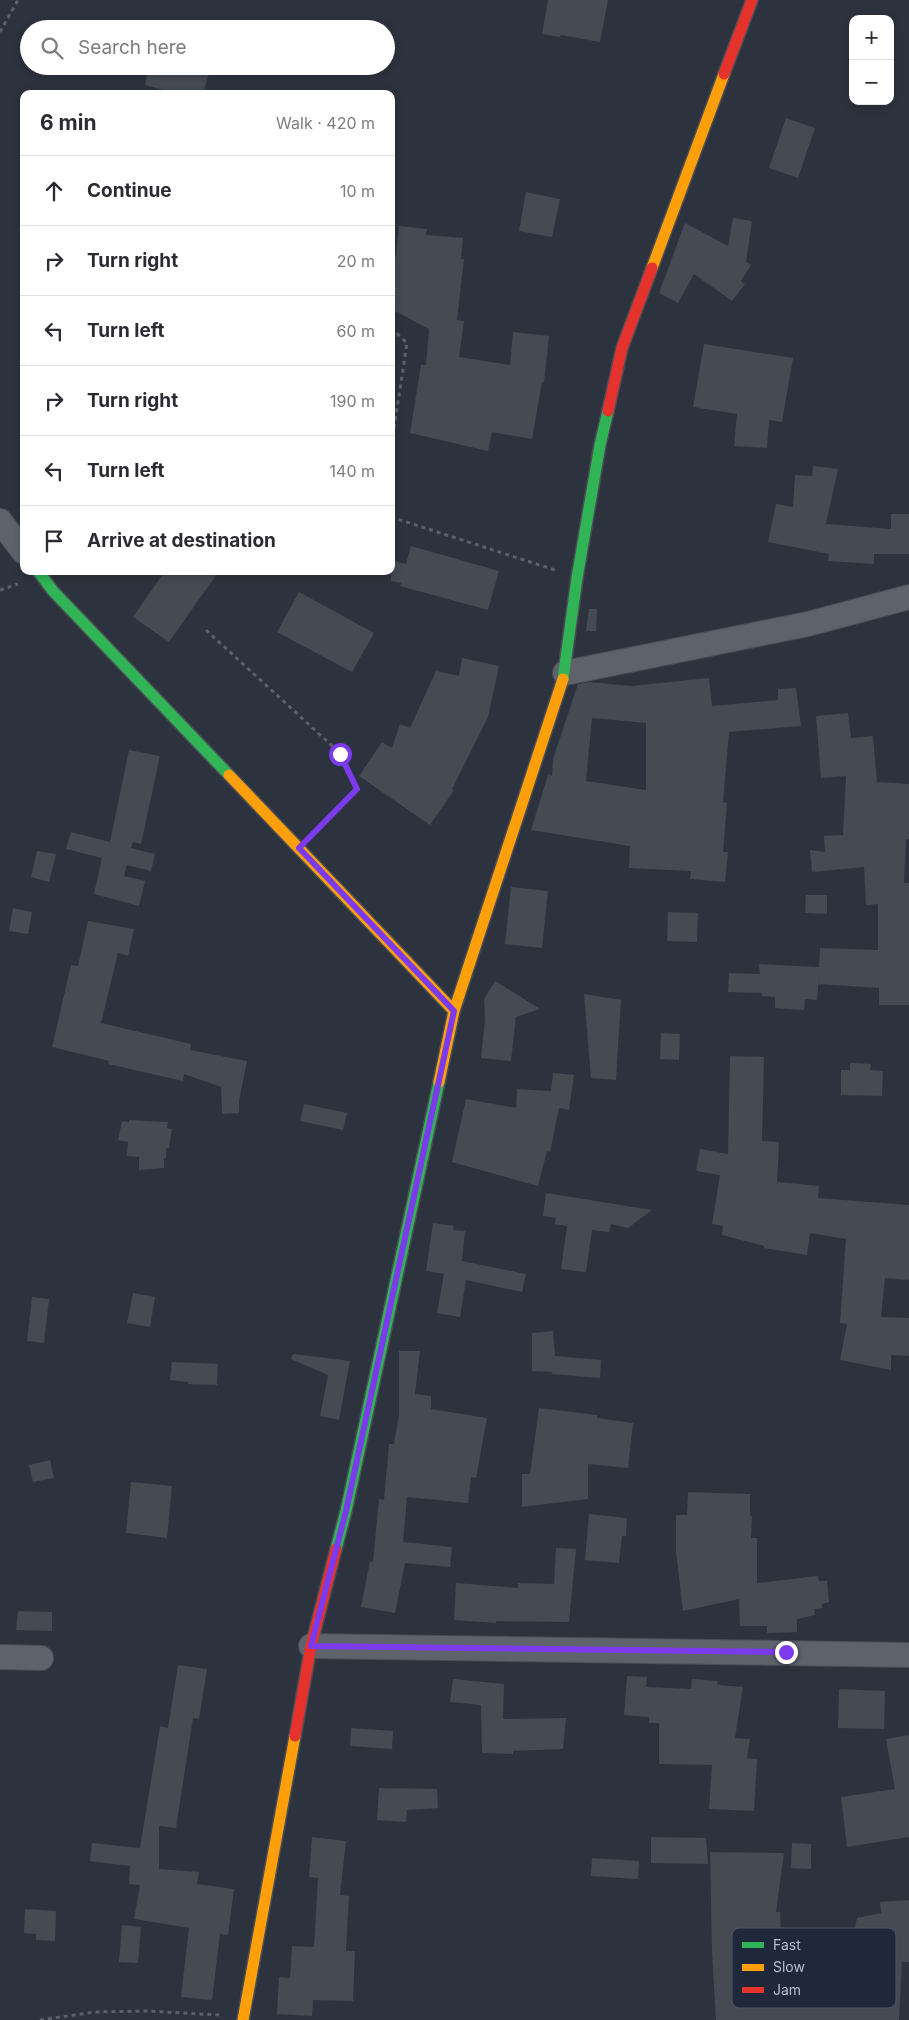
<!DOCTYPE html>
<html lang="en">
<head>
<meta charset="utf-8">
<style>
  :root { --surface:#fff; --page:#f2f2f3; --text:#2b2b33; --muted:#7c7c81; --line:#e1e1e2 }
  body { margin:0; font-family:Inter,sans-serif; background:var(--page); color:var(--text) }
  .controls { position:absolute; right:15px; top:15px; display:grid; overflow:hidden; border-radius:10px; box-shadow:0 2px 8px #0003 }
  .controls button { width:45px; height:45px; display:grid; place-items:center; padding:0; border:0; border-bottom:1px solid var(--line); background:var(--surface); color:var(--text); font:25px sans-serif }
  .stop { position:absolute; width:15px; height:15px; margin:-11px; border:4px solid #7c3aed; border-radius:50%; background:#fff }
  .stop.end { background:#7c3aed; border-color:#fff; box-shadow:0 1px 5px #0008 }
  .list { margin:0; padding:0; list-style:none }
  h2 { display:flex; justify-content:space-between; align-items:center; height:65px; margin:0; padding:0 20px; font-size:21px }
  h2 small { font-size:16px; font-weight:400; color:var(--muted) }
  .list li { display:grid; grid-template-columns:32px 1fr auto; gap:15px; align-items:center; box-sizing:border-box; height:70px; padding:0 20px; border-top:1px solid var(--line) }
  .list b { display:block; font-size:19px; white-space:nowrap }
  .list em { font-size:16px; font-style:normal; color:var(--muted) }
  .icon { flex:none; width:28px; height:28px; fill:none; stroke:currentColor; stroke-width:2; stroke-linecap:round; stroke-linejoin:round }
  .map { position:relative; flex:none; width:909px; height:2020px; overflow:hidden }
  .search { position:absolute; background:var(--surface); box-shadow:0 2px 8px #0003; left:20px; top:20px; width:375px; height:55px; display:flex; align-items:center; gap:12px; box-sizing:border-box; padding:0 18px; border-radius:28px; color:var(--muted); font-size:19px }
  .panel { position:absolute; background:var(--surface); box-shadow:0 2px 8px #0003; left:20px; top:90px; width:375px; height:485px; border-radius:10px }
  .map>svg:first-child { display:block }
</style>
</head>
<body>
<div class="map">
<svg width="909" height="2020" viewBox="0 0 909 2020">
  <rect width="100%" height="100%" fill="#2d333e"/>
  <!-- building -->
  <g fill="#454a53" fill-rule="evenodd">
    <polygon points="548,0 608,0 600,42 561,35 560,37 542,34"/>
    <polygon points="149,66 211,66 203,94 178,94 145,85"/>
    <polygon points="786,118 815,128 798,178 769,168"/>
    <polygon points="526,192 560,199 552,237 519,231"/>
    <polygon points="733,218 752,221 746,262 751,265 741,281 745,284 732,301 694,274 678,303 659,293 685,223 728,246"/>
    <polygon points="399,226 427,229 426,235 463,238 461,259 464,259 457,320 464,321 459,357 510,365 513,332 549,336 544,382 542,382 532,439 492,432 488,451 410,433 421,365 426,365 429,329 391,309 391,267 396,255"/>
    <polygon points="704,344 793,358 782,422 769,420 767,448 734,446 737,414 693,407"/>
    <polygon points="813,466 838,469 826,524 891,529 891,514 909,514 909,554 874,554 874,564 828,561 829,554 768,542 776,504 793,507 795,475 812,476"/>
    <polygon points="411,546 499,571 488,610 400,586 401,583 391,581 391,560 406,564"/>
    <polygon points="165,571 219,571 169,642 133,617"/>
    <polygon points="299,592 374,633 352,672 277,632"/>
    <polygon points="589,609 597,609 596,631 586,631"/>
    <polygon points="462,658 499,666 488,717 452,789 454,790 430,825 359,776 382,742 392,748 400,724 410,728 436,671 459,676"/>
    <path d="M 709,678 L 712,706 L 778,700 L 778,689 L 796,688 L 801,726 L 729,732 L 723,802 L 727,803 L 723,852 L 728,852 L 725,882 L 690,879 L 691,871 L 629,868 L 630,846 L 531,830 L 548,775 L 552,776 L 553,759 L 578,684 L 590,682 L 631,686 ZM 592,718 L 646,723 L 646,790 L 586,781 Z"/>
    <polygon points="848,713 851,738 873,736 877,782 909,784 909,839 906,839 904,883 909,883 909,1005 879,1005 879,988 818,984 819,975 817,1000 805,999 804,1010 775,1008 775,997 762,996 762,993 728,992 729,973 760,974 759,964 819,967 820,948 878,950 878,904 866,905 864,867 812,872 810,850 825,852 824,836 843,835 846,776 821,778 816,716"/>
    <polygon points="129,750 160,756 141,844 133,842 131,848 155,854 151,871 127,865 124,876 145,881 139,906 94,894 102,858 66,849 71,832 110,842"/>
    <polygon points="37,851 56,854 49,882 31,877"/>
    <polygon points="511,887 548,891 542,948 505,944"/>
    <polygon points="806,895 827,895 827,914 805,913"/>
    <polygon points="13,908 32,912 28,934 9,931"/>
    <polygon points="668,912 698,913 697,942 667,941"/>
    <polygon points="88,921 134,929 128,956 118,953 101,1023 191,1044 190,1050 247,1061 239,1101 239,1113 222,1114 221,1087 184,1074 183,1081 108,1064 109,1061 52,1047 71,965 78,966"/>
    <polygon points="495,981 540,1009 516,1017 511,1061 481,1058 485,1020 484,999"/>
    <polygon points="584,994 621,1000 616,1080 591,1078"/>
    <polygon points="661,1033 680,1034 679,1060 660,1059"/>
    <polygon points="730,1056 764,1057 762,1141 779,1142 777,1182 819,1186 818,1198 909,1205 909,1280 885,1278 881,1317 909,1318 909,1356 891,1355 891,1370 840,1360 847,1324 840,1323 846,1239 810,1233 807,1255 764,1248 764,1246 722,1235 723,1226 712,1224 720,1175 696,1171 700,1149 728,1154"/>
    <polygon points="850,1063 871,1064 870,1070 883,1071 882,1096 841,1095 841,1070 850,1070"/>
    <polygon points="553,1073 574,1075 569,1110 559,1108 550,1152 547,1151 538,1186 452,1162 466,1099 516,1108 517,1089 551,1091"/>
    <polygon points="304,1104 347,1113 343,1130 300,1121"/>
    <polygon points="129,1120 168,1122 167,1128 172,1129 169,1148 166,1148 166,1158 164,1158 164,1168 139,1170 139,1157 127,1156 128,1142 118,1140 122,1121 129,1122"/>
    <polygon points="546,1193 652,1210 628,1228 611,1224 609,1232 592,1230 586,1272 561,1269 567,1226 555,1224 556,1218 543,1216"/>
    <polygon points="433,1223 454,1226 453,1230 465,1231 462,1261 526,1274 522,1292 466,1280 460,1317 437,1313 444,1274 426,1271"/>
    <polygon points="133,1293 155,1297 150,1327 127,1323"/>
    <polygon points="32,1297 49,1299 44,1343 27,1341"/>
    <polygon points="553,1331 555,1356 601,1360 600,1378 552,1374 552,1372 532,1371 532,1333"/>
    <polygon points="399,1351 420,1351 415,1394 431,1396 431,1409 487,1418 476,1478 471,1477 468,1503 407,1497 403,1542 452,1547 450,1567 405,1563 395,1613 361,1607 370,1561 373,1562 379,1499 384,1500 389,1444 394,1444 399,1415"/>
    <polygon points="293,1354 350,1361 339,1420 320,1416 328,1375 291,1359"/>
    <polygon points="172,1362 218,1364 217,1385 188,1384 188,1382 170,1380"/>
    <polygon points="539,1408 597,1415 597,1418 633,1423 628,1468 588,1464 588,1499 522,1507 522,1474 530,1474"/>
    <polygon points="50,1460 54,1478 33,1482 29,1465"/>
    <polygon points="131,1482 172,1486 167,1538 126,1533"/>
    <polygon points="688,1492 750,1494 750,1516 752,1516 751,1538 757,1538 757,1583 818,1576 819,1581 827,1581 829,1602 822,1604 822,1608 814,1609 815,1615 797,1619 797,1632 767,1633 767,1626 740,1626 739,1599 683,1611 676,1552 676,1515 687,1515"/>
    <polygon points="589,1514 627,1518 626,1536 622,1536 619,1563 585,1560"/>
    <polygon points="556,1548 576,1549 569,1622 496,1621 496,1623 454,1620 456,1583 518,1588 518,1583 554,1584"/>
    <polygon points="18,1611 52,1612 52,1631 16,1630"/>
    <polygon points="178,1665 207,1669 199,1719 193,1718 176,1828 159,1826 159,1869 199,1872 197,1884 234,1889 228,1935 220,1934 212,2000 181,1997 189,1928 134,1919 140,1885 129,1884 130,1866 90,1861 92,1843 140,1848 160,1726 168,1728"/>
    <polygon points="627,1676 647,1677 646,1687 691,1689 692,1679 718,1681 717,1685 743,1687 735,1738 750,1739 747,1758 757,1759 754,1811 709,1809 712,1765 659,1764 659,1723 649,1723 649,1717 624,1715"/>
    <polygon points="453,1679 504,1684 503,1719 566,1718 563,1749 513,1751 513,1754 482,1753 481,1705 450,1702"/>
    <polygon points="839,1689 885,1691 884,1729 838,1728"/>
    <polygon points="351,1728 393,1731 392,1749 350,1746"/>
    <polygon points="909,1735 909,1837 847,1847 841,1797 895,1789 886,1739"/>
    <polygon points="379,1788 437,1789 438,1808 407,1810 406,1822 377,1820"/>
    <polygon points="312,1837 346,1841 340,1895 349,1896 346,1951 355,1951 353,2001 313,2000 312,2016 277,2014 279,1977 290,1978 292,1946 314,1947 318,1878 309,1877"/>
    <polygon points="651,1837 706,1838 708,1864 651,1863"/>
    <polygon points="792,1843 811,1844 811,1869 791,1868"/>
    <polygon points="710,1852 784,1853 776,1912 780,1912 781,1938 852,1942 857,1918 881,1913 880,1902 909,1900 909,1962 902,1962 899,2020 716,2020 712,1951"/>
    <polygon points="592,1858 639,1861 638,1879 591,1876"/>
    <polygon points="25,1909 56,1911 55,1941 36,1940 36,1934 24,1933"/>
    <polygon points="122,1925 141,1927 138,1963 119,1962"/>
  </g>
  <g fill="none" stroke-linecap="round" stroke-linejoin="round">
    <!-- street casing -->
    <g stroke="#494e56" stroke-width="26">
      <g id="street">
        <polyline points="0,521 24,552"/>
        <polyline points="565,673 808,624 909,597"/>
        <polyline points="311,1646 909,1655"/>
        <polyline points="0,1657 41,1658"/>
      </g>
    </g>
    <!-- fast casing -->
    <g stroke="#494e56" stroke-width="14">
      <g id="fast">
        <polyline points="38,571 53,591 229,775"/>
        <polyline points="563,679 577,578 600,445 608,411"/>
        <polyline points="336,1549 346,1511 439,1082"/>
      </g>
    </g>
    <!-- slow casing -->
    <g stroke="#494e56" stroke-width="14">
      <g id="slow">
        <polyline points="652,268 724,74"/>
        <polyline points="229,775 454,1011"/>
        <polyline points="439,1082 454,1011 563,679"/>
        <polyline points="243,2020 295,1736"/>
      </g>
    </g>
    <!-- jam casing -->
    <g stroke="#494e56" stroke-width="14">
      <g id="jam">
        <polyline points="724,74 752,0"/>
        <polyline points="608,411 622,348 652,268"/>
        <polyline points="295,1736 311,1646 336,1549"/>
      </g>
    </g>
    <!-- path -->
    <g stroke="#5b6168" stroke-width="3" stroke-dasharray="4 4" stroke-linecap="butt">
      <polyline points="0,32 18,0"/>
      <polyline points="391,328 407,343 391,448"/>
      <polyline points="391,517 555,570"/>
      <polyline points="0,590 18,584"/>
      <polyline points="206,630 341,754 357,789 316,830"/>
      <polyline points="40,2020 95,2012 147,2011 219,2015"/>
    </g>
    <!-- street -->
    <use href="#street" stroke="#5e626b" stroke-width="24"/>
    <!-- fast -->
    <use href="#fast" stroke="#30b455" stroke-width="11"/>
    <!-- slow -->
    <use href="#slow" stroke="#ff9f0a" stroke-width="11"/>
    <!-- jam -->
    <use href="#jam" stroke="#e5322d" stroke-width="11"/>
  </g>
  <g fill="none" stroke-linecap="round" stroke-linejoin="round">
    <!-- route -->
    <polyline stroke="#7c3aed" stroke-width="6" points="340,754 357,789 299,848 454,1011 346,1511 311,1646 786,1652"/>
  </g>
  <!-- legend -->
  <rect x="732" y="1928" width="164" height="80" rx="8" fill="#1e283a" stroke="#4c5566" stroke-width="1"/>
  <rect x="742" y="1942" width="22" height="6" fill="#30b455"/>
  <rect x="742" y="1964" width="22" height="7" fill="#ff9f0a"/>
  <rect x="742" y="1987" width="22" height="6" fill="#e5322d"/>
  <g font-size="14" fill="#b7bfce">
    <text x="773" y="1950">Fast</text>
    <text x="773" y="1972">Slow</text>
    <text x="773" y="1995">Jam</text>
  </g>
</svg>
<div class="controls">
<button>+</button>
<button>−</button>
</div>
<div class="stop" style="left:340px;top:754px"></div>
<div class="stop end" style="left:786px;top:1652px"></div>
<div class="search"><svg class="icon" aria-label="search" viewBox="0 0 24 24"><circle cx="10" cy="10" r="6"/><path d="M15 15l6 6"/></svg>Search here</div>
<section class="panel">
<h2>6 min<small>Walk · 420 m</small></h2>
<ul class="list">
<li><svg class="icon" aria-label="ahead" viewBox="0 0 24 24"><path d="M12 20V5M6 11l6-6 6 6"/></svg><div><b>Continue</b></div><em>10 m</em></li>
<li><svg class="icon" aria-label="right" viewBox="0 0 24 24"><path d="M7 20v-9h11M14 6l5 5-5 5"/></svg><div><b>Turn right</b></div><em>20 m</em></li>
<li><svg class="icon" aria-label="left" viewBox="0 0 24 24"><path d="M17 20v-9H6M10 6l-5 5 5 5"/></svg><div><b>Turn left</b></div><em>60 m</em></li>
<li><svg class="icon" aria-label="right" viewBox="0 0 24 24"><path d="M7 20v-9h11M14 6l5 5-5 5"/></svg><div><b>Turn right</b></div><em>190 m</em></li>
<li><svg class="icon" aria-label="left" viewBox="0 0 24 24"><path d="M17 20v-9H6M10 6l-5 5 5 5"/></svg><div><b>Turn left</b></div><em>140 m</em></li>
<li><svg class="icon" aria-label="arrive" viewBox="0 0 24 24"><path d="M6 21V4h12l-3 4 3 4H6"/></svg><div><b>Arrive at destination</b></div></li>
</ul>
</section>
</div>
</body>
</html>
